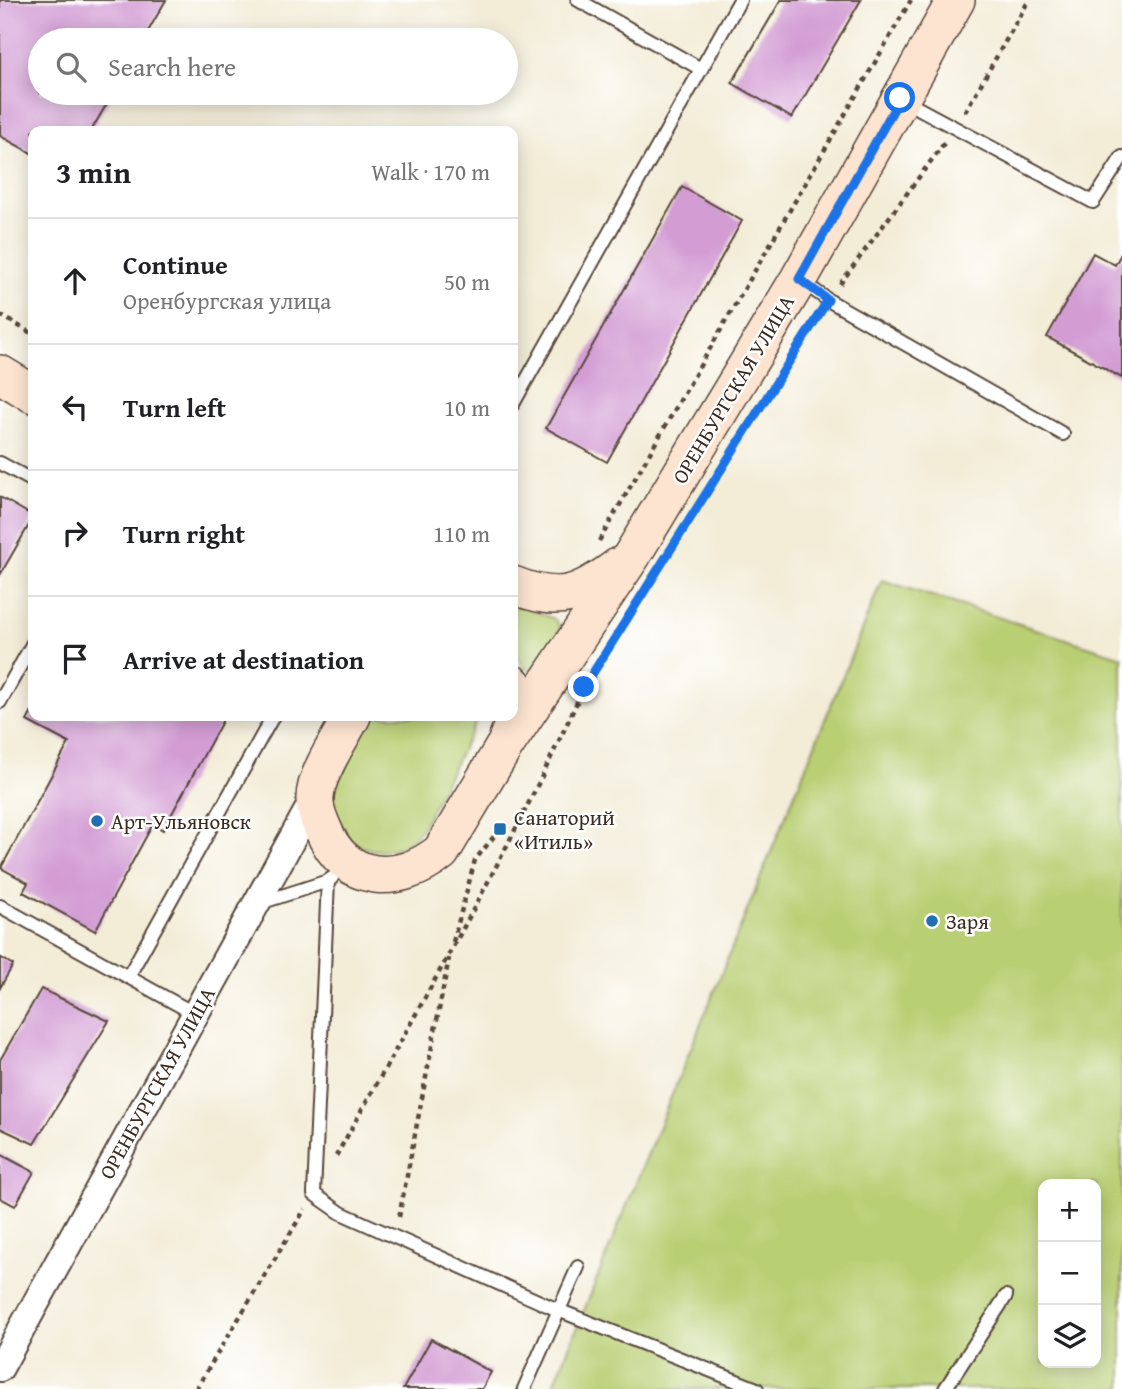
<!DOCTYPE html>
<html lang="en">
<head>
<meta charset="utf-8">
<style>
  :root { --surface:#fff; --page:#f2f2f2; --text:#202124; --muted:#757577; --line:#e0e0e0 }
  body { margin:0; font-family:"Gentium Book Plus",serif; background:var(--page); color:var(--text) }
  .controls { position:absolute; right:21px; bottom:21px; display:grid; overflow:hidden; border-radius:14px; box-shadow:0 4px 18px #0003 }
  .controls button { width:63px; height:63px; display:grid; place-items:center; padding:0; border:0; border-bottom:2px solid var(--line); background:var(--surface); color:var(--text); font:35px sans-serif }
  .stop { position:absolute; width:21px; height:21px; margin:-16px; border:5px solid #1a73e8; border-radius:50%; background:#fff }
  .stop.end { background:#1a73e8; border-color:#fff; box-shadow:0 2px 7px #0008 }
  .list { margin:0; padding:0; list-style:none }
  h2 { display:flex; justify-content:space-between; align-items:center; height:91px; margin:0; padding:0 28px; font-size:30px }
  h2 small { font-size:23px; font-weight:400; color:var(--muted) }
  .list li { display:grid; grid-template-columns:46px 1fr auto; gap:21px; align-items:center; box-sizing:border-box; height:126px; padding:0 28px; border-top:2px solid var(--line) }
  .list b { display:block; font-size:26px; white-space:nowrap }
  .list p { margin:0; font-size:23px; white-space:nowrap; color:var(--muted) }
  .list em { font-size:23px; font-style:normal; color:var(--muted) }
  .icon { flex:none; width:38px; height:38px; fill:none; stroke:currentColor; stroke-width:2; stroke-linecap:round; stroke-linejoin:round }
  .map { position:relative; flex:none; width:1122px; height:1389px; overflow:hidden }
  .search { position:absolute; background:var(--surface); box-shadow:0 4px 18px #0003; left:28px; top:28px; width:490px; height:77px; display:flex; align-items:center; gap:18px; box-sizing:border-box; padding:0 24px; border-radius:38px; color:var(--muted); font-size:26px }
  .panel { position:absolute; background:var(--surface); box-shadow:0 4px 18px #0003; left:28px; top:126px; width:490px; height:595px; border-radius:14px }
  .map>svg:first-child { display:block }
</style>
</head>
<body>
<div class="map">
<svg width="1122" height="1389" viewBox="0 0 1122 1389">
  <rect width="100%" height="100%" fill="#fff"/>
  <filter id="ink" filterUnits="userSpaceOnUse"><feTurbulence type="fractalNoise" baseFrequency=".0143" numOctaves="2"/><feDisplacementMap in="SourceGraphic" scale="14" xChannelSelector="R" yChannelSelector="G"/><feConvolveMatrix kernelMatrix="1 2 1 2 8 2 1 2 1" color-interpolation-filters="sRGB"/></filter>
  <filter id="wash" filterUnits="userSpaceOnUse"><feTurbulence type="fractalNoise" baseFrequency=".00686" numOctaves="4" result="noise"/><feDisplacementMap in="SourceGraphic" scale="28" xChannelSelector="R" yChannelSelector="G"/><feGaussianBlur stdDeviation="1.57" result="paint"/><feColorMatrix in="noise" values="0 0 0 0 0 0 0 0 0 0 0 0 0 0 0 0 0 1.4 0 .05"/><feComposite in="paint" operator="in"/></filter>
  <g filter="url(#wash)">
    <rect width="100%" height="100%" fill="#f3ecd7"/>
    <!-- green -->
    <g fill="#b9cf73" stroke="#7a7c48" stroke-width="2" fill-rule="evenodd">
      <path d="M 882,580 L 1122,657 L 1122,1389 L 552,1389 ZM 1043,1184 L 1096,1184 L 1096,1363 L 1043,1363 Z"/>
      <path d="M 513,602 L 554,619 C 559,623 560,627 560,634 L 536,669 L 531,671 L 524,668 L 513,644 Z"/>
      <path d="M 372,716 L 479,716 L 422,828 C 419,832 415,837 411,840 C 388,858 354,852 341,826 C 337,818 333,809 333,800 C 332,778 361,736 372,716 Z"/>
    </g>
    <g id="blocks">
      <!-- building -->
      <g fill="#d39dd4">
        <polygon points="0,0 166,0 143,40 40,40 40,93 113,93 91,131 33,131 33,154 0,136"/>
        <polygon points="781,0 861,0 792,118 732,83"/>
        <polygon points="682,187 742,221 607,462 546,428"/>
        <polygon points="1122,252 1122,378 1047,337 1093,253 1115,265"/>
        <polygon points="0,497 33,516 33,518 0,575"/>
        <polygon points="33,710 33,716 225,716 163,830 153,824 95,931 23,892 28,883 1,868 69,743 27,721"/>
        <polygon points="0,957 13,965 0,988"/>
        <polygon points="41,989 109,1021 34,1144 0,1128 0,1060"/>
        <polygon points="0,1154 34,1172 15,1206 0,1198"/>
        <polygon points="431,1339 491,1372 482,1389 403,1389"/>
      </g>
    </g>
  </g>
  <g filter="url(#ink)">
    <use href="#blocks" fill-opacity="0" stroke="#57473a" stroke-width="2"/>
    <g fill="none" stroke-linecap="round" stroke-linejoin="round">
      <!-- lane casing -->
      <g stroke="#57473a" stroke-width="16">
        <g id="lane">
          <polyline points="578,0 701,69"/>
          <polyline points="903,100 1093,202 1122,157"/>
          <polyline points="801,281 828,300 1063,434"/>
          <polyline points="513,404 740,0"/>
          <polyline points="0,463 33,481"/>
          <polyline points="0,702 33,643"/>
          <polyline points="328,881 314,1194 341,1213 558,1310 757,1389"/>
          <polyline points="260,903 328,881 332,878"/>
          <polyline points="0,906 195,1014"/>
          <polyline points="128,977 273,716"/>
          <polyline points="524,1389 578,1267"/>
          <polyline points="945,1389 1006,1296"/>
        </g>
      </g>
      <!-- street casing -->
      <g stroke="#57473a" stroke-width="30">
        <polyline id="street" points="0,1368 314,799"/>
      </g>
      <!-- secondary casing -->
      <g stroke="#57473a" stroke-width="40">
        <g id="secondary">
          <polyline points="0,374 33,394"/>
          <path d="M 513,585 C 561,604 580,595 619,566"/>
          <path d="M 352,716 C 341,737 315,775 315,798 C 314,808 319,820 323,829 C 345,884 399,886 441,852 L 504,747 L 631,557 L 799,279 L 956,0"/>
          <polyline points="508,737 517,716 513,684"/>
        </g>
      </g>
      <!-- path -->
      <g stroke="#57473a" stroke-width="4.5" stroke-dasharray="5 5" stroke-linecap="butt">
        <polyline points="965,112 1029,0"/>
        <polyline points="840,284 945,142"/>
        <polyline points="0,315 33,334"/>
        <polyline points="797,349 819,315"/>
        <polyline points="599,541 911,0"/>
        <polyline points="453,942 475,860 500,829"/>
        <path d="M 336,1156 C 422,1003 510,851 582,691"/>
        <polyline points="399,1217 449,958"/>
        <polyline points="196,1389 305,1209"/>
      </g>
      <!-- lane -->
      <use href="#lane" stroke="#fff" stroke-width="12"/>
      <!-- street -->
      <use href="#street" stroke="#fff" stroke-width="26"/>
      <!-- secondary -->
      <use href="#secondary" stroke="#fde4d1" stroke-width="37"/>
    </g>
  </g>
  <g fill="none" stroke-linecap="round" stroke-linejoin="round" filter="url(#ink)">
    <!-- route -->
    <polyline stroke="#1a73e8" stroke-width="9" points="584,687 828,300 799,279 900,98"/>
  </g>
  <!-- markers -->
  <g fill="#1f6fb2" stroke="#fff" stroke-width="2.5">
    <circle cx="97" cy="821" r="7"/>
    <rect x="493" y="822" width="14" height="14" rx="3.5"/>
    <circle cx="932" cy="921" r="7"/>
  </g>
  <g text-anchor="middle" dominant-baseline="central" stroke-width="5" stroke-linejoin="round" paint-order="stroke">
    <!-- street labels -->
    <g font-size="21" fill="#3b2a1e" stroke="#fff">
      <text transform="translate(733 389) rotate(-59)">ОРЕНБУРГСКАЯ УЛИЦА</text>
      <text transform="translate(157 1083) rotate(-61)">ОРЕНБУРГСКАЯ УЛИЦА</text>
    </g>
    <!-- poi labels -->
    <g font-size="21" fill="#3b2a1e" stroke="#fff" text-anchor="start">
      <text x="514" y="817">Санаторий<tspan x="514" dy="24">«Итиль»</tspan></text>
      <text x="111" y="821">Арт-Ульяновск</text>
      <text x="946" y="921">Заря</text>
    </g>
  </g>
</svg>
<div class="controls">
<button>+</button>
<button>−</button>
<button><svg class="icon" aria-label="layers" viewBox="0 0 24 24"><path d="M12 4l9 5-9 5-9-5zM3 14l9 5 9-5"/></svg></button>
</div>
<div class="stop" style="left:900px;top:98px"></div>
<div class="stop end" style="left:584px;top:687px"></div>
<div class="search"><svg class="icon" aria-label="search" viewBox="0 0 24 24"><circle cx="10" cy="10" r="6"/><path d="M15 15l6 6"/></svg>Search here</div>
<section class="panel">
<h2>3 min<small>Walk · 170 m</small></h2>
<ul class="list">
<li><svg class="icon" aria-label="ahead" viewBox="0 0 24 24"><path d="M12 20V5M6 11l6-6 6 6"/></svg><div><b>Continue</b><p>Оренбургская улица</p></div><em>50 m</em></li>
<li><svg class="icon" aria-label="left" viewBox="0 0 24 24"><path d="M17 20v-9H6M10 6l-5 5 5 5"/></svg><div><b>Turn left</b></div><em>10 m</em></li>
<li><svg class="icon" aria-label="right" viewBox="0 0 24 24"><path d="M7 20v-9h11M14 6l5 5-5 5"/></svg><div><b>Turn right</b></div><em>110 m</em></li>
<li><svg class="icon" aria-label="arrive" viewBox="0 0 24 24"><path d="M6 21V4h12l-3 4 3 4H6"/></svg><div><b>Arrive at destination</b></div></li>
</ul>
</section>
</div>
</body>
</html>
